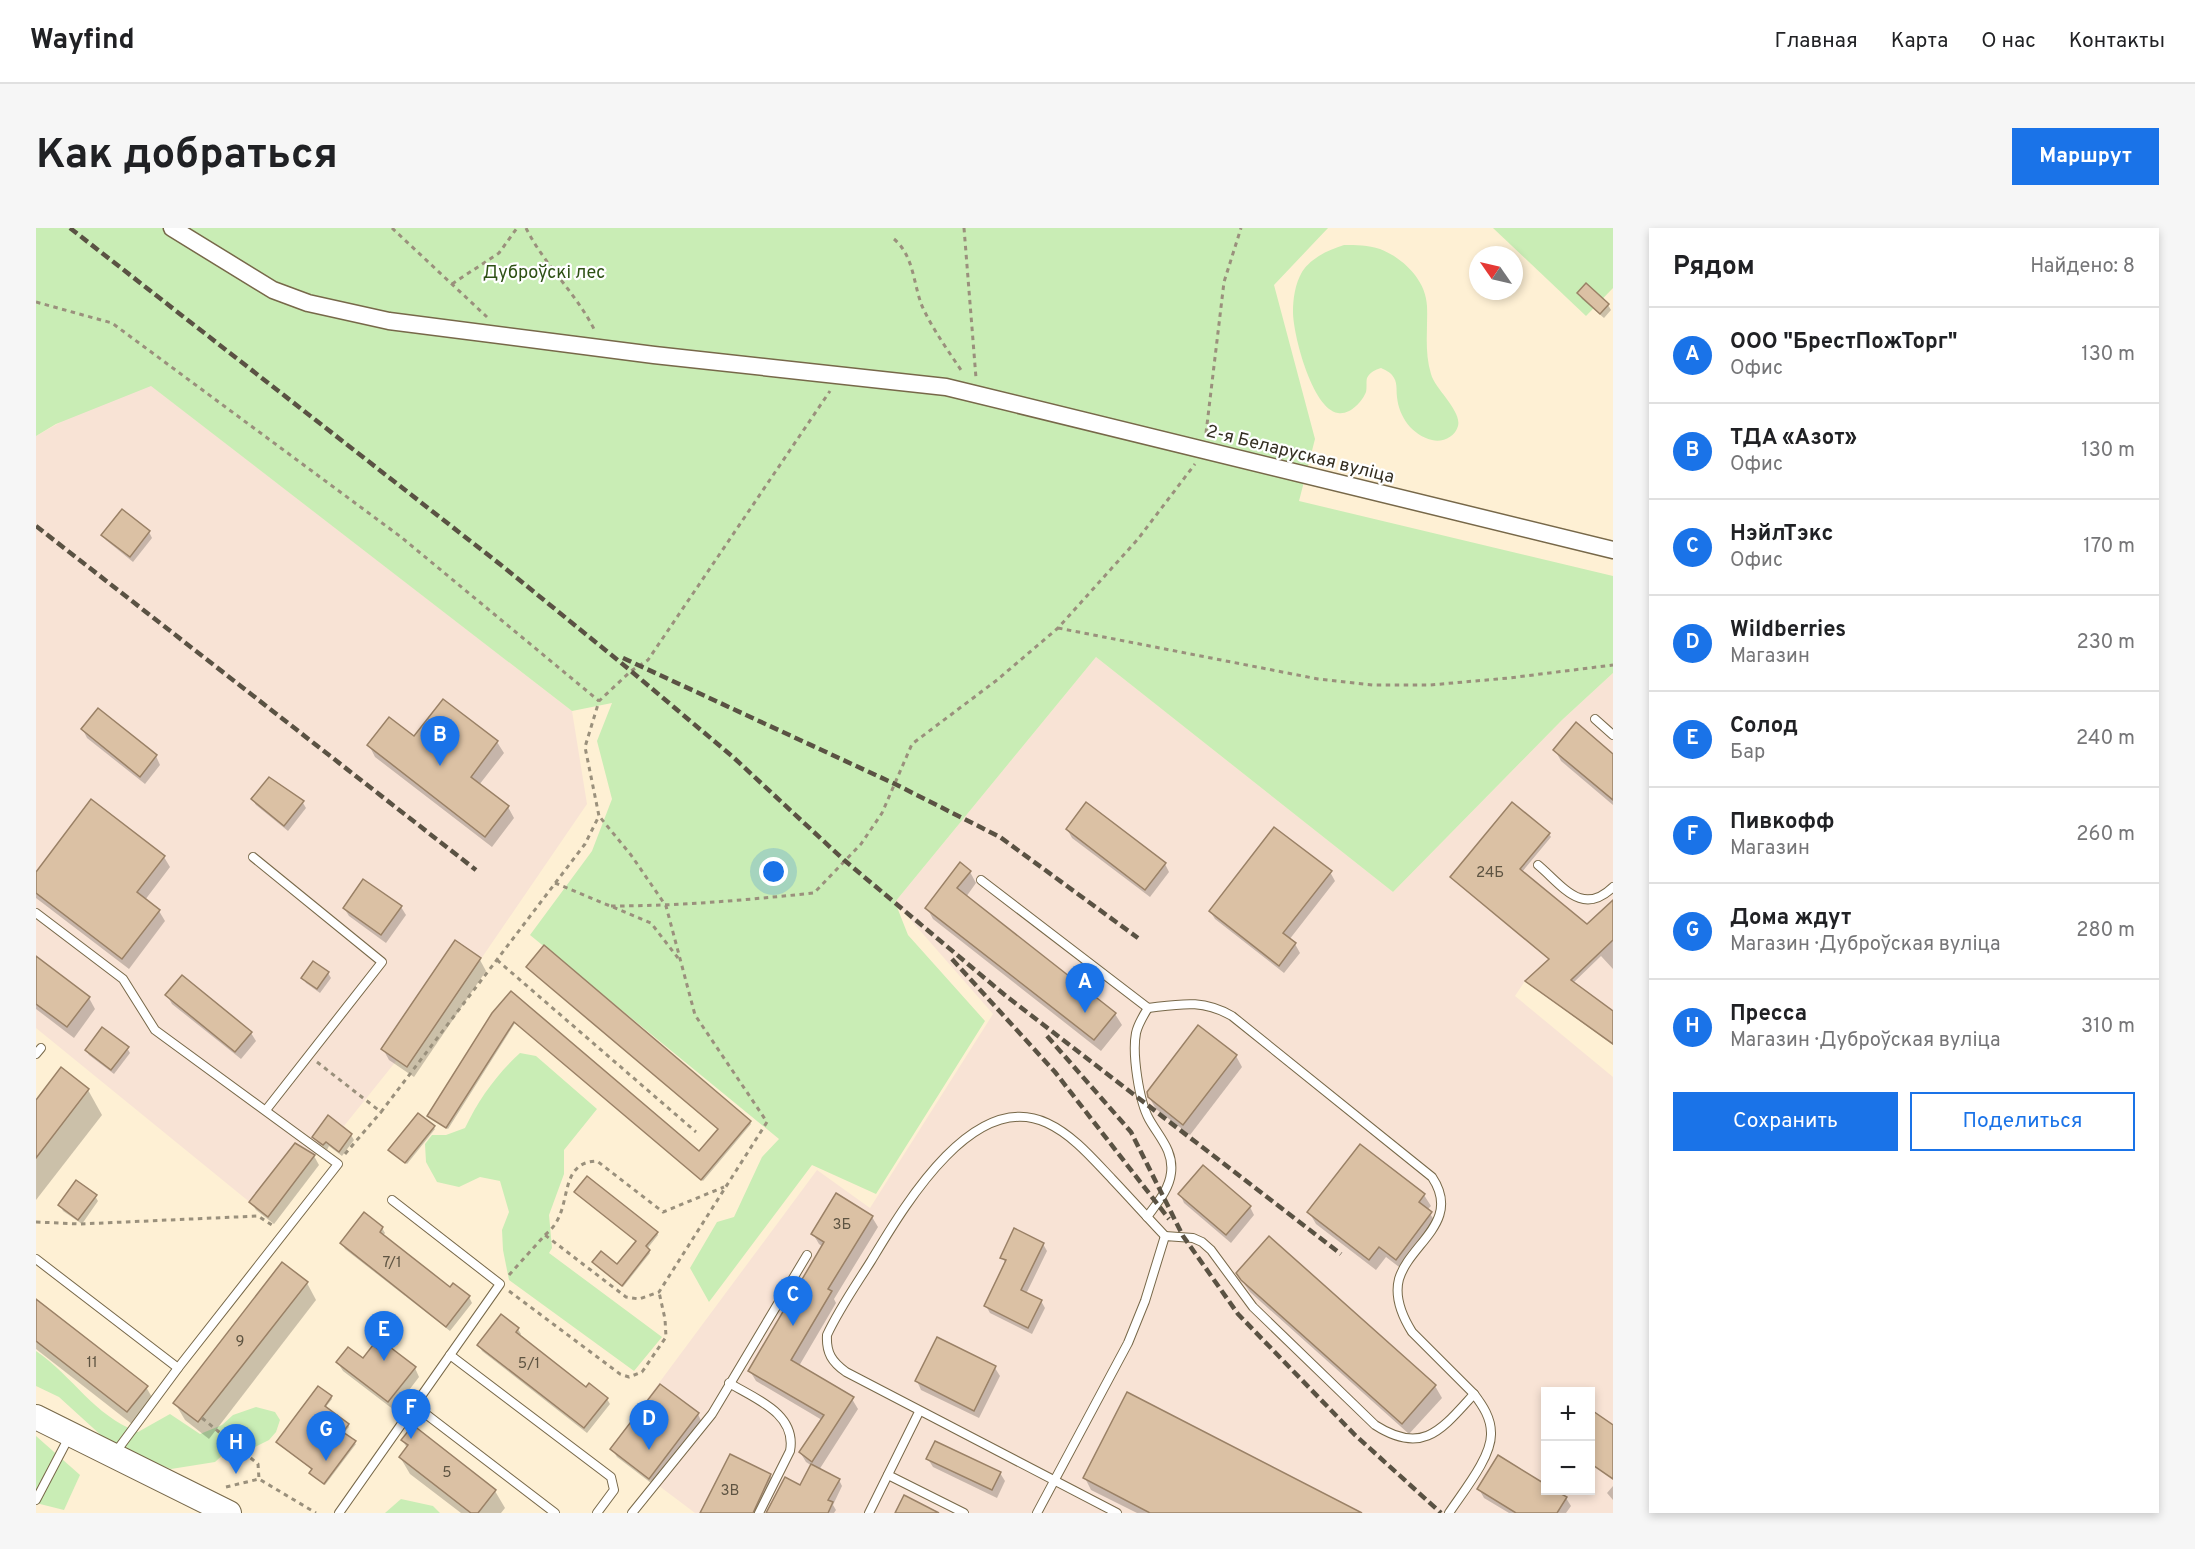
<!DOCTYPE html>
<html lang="ru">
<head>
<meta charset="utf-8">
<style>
  :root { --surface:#fff; --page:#f6f6f6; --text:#202124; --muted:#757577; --line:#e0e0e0; --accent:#1a73e8 }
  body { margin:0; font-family:Overpass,sans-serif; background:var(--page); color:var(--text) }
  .controls { position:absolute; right:18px; bottom:18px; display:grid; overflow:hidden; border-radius:0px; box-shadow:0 3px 9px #0003 }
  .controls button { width:54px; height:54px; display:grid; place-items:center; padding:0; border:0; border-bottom:2px solid var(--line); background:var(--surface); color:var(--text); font:30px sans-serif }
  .compass { position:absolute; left:1433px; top:18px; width:54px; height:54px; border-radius:50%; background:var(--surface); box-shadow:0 3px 9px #0003; rotate:304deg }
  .you { position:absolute; left:738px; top:644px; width:21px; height:21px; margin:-15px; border:4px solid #fff; border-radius:50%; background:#1a73e8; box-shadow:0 0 0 9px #1a73e833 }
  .badge { display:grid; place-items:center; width:39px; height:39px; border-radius:50%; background:var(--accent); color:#fff; font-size:20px; font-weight:700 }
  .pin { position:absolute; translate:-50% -50px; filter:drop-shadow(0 2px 3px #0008) }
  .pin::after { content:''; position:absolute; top:32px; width:21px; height:18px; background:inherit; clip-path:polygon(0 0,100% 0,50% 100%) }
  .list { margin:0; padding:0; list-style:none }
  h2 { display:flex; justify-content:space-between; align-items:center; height:78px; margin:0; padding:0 24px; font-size:26px }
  h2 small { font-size:20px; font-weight:400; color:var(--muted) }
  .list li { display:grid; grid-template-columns:39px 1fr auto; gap:18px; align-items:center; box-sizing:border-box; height:96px; padding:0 24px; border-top:2px solid var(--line) }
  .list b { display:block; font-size:22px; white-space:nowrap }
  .list p { margin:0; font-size:20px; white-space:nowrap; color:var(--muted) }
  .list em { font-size:20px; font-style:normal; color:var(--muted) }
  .actions { display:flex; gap:12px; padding:18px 24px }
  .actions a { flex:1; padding:14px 0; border:2px solid var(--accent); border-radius:0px; text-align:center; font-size:21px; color:var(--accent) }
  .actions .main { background:var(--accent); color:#fff }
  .map { position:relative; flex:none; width:1577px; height:1285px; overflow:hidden; border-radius:0px }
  header { display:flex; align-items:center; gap:36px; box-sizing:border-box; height:84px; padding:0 30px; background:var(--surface); border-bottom:2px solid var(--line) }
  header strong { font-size:28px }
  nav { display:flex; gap:33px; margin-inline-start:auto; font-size:21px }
  .intro { display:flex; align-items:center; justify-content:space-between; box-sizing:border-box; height:144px; padding:0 36px }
  h1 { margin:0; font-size:42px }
  .button { padding:15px 27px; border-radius:0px; background:var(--accent); color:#fff; font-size:21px; font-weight:700 }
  main { display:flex; gap:36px; padding:0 36px }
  aside { flex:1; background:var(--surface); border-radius:0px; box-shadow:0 3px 9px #0003 }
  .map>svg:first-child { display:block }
</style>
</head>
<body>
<header>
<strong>Wayfind</strong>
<nav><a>Главная</a><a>Карта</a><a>О нас</a><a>Контакты</a></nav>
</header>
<div class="intro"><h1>Как добраться</h1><a class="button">Маршрут</a></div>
<main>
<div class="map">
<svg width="1577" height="1285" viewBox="0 0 1577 1285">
  <rect width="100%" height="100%" fill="#fef0d4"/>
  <!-- industrial -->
  <g fill="#f8e3d5" fill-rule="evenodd">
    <polygon points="104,149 536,483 551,576 371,839 361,832 308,898 316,906 303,924 287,913 278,929 232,989 0,800 0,208"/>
    <path d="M 1060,429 L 1357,664 L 1526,492 L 1577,445 L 1577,816 L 1489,753 L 1479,768 L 1577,849 L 1577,1285 L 659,1285 L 574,1221 L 781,942 L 834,980 L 957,786 L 859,674 ZM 1510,1164 L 1554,1164 L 1554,1262 L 1510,1262 Z"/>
  </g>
  <!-- green -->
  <g fill="#c9edb5">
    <polygon points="0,0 1292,0 1238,57 1279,211 1263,273 1577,348 1577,445 1526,492 1357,664 1060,429 859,674 872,707 949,793 840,966 776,937 673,1074 654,1040 681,994 698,989 726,929 743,911 494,707 556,623 576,571 561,513 576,475 536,483 115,158 20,196 0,208"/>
    <polygon points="1457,0 1577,0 1577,60 1550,88"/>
    <path d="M 1308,17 C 1320,17 1332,17 1344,21 C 1367,30 1390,52 1391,78 C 1392,101 1388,123 1395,146 C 1399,161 1426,183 1422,198 C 1419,209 1406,215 1396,212 C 1376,207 1363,189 1361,169 C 1360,161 1362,154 1356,147 C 1354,144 1349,142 1345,140 C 1339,142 1334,144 1331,150 C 1330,154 1331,160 1330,164 C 1326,174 1314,187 1302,185 C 1276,181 1257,106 1257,84 C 1257,71 1259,56 1266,44 C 1275,30 1292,22 1308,17 Z"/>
    <path d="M 484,825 L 500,828 L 561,881 L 528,922 L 528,946 L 513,987 L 516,1020 L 513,1025 L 626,1109 L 598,1143 L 473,1052 L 467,1022 L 466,1002 L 473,984 L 464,953 L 444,949 L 423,959 L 401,954 L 390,934 L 389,916 L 396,907 L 410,907 L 429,900 C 443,871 460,847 484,825 Z"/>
    <path d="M 0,1123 C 38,1149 57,1187 102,1204 L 134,1186 L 164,1206 L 186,1197 L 197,1187 L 220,1179 L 239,1184 L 244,1192 L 240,1204 L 233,1212 L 215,1221 L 190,1224 L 179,1234 L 135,1241 L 106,1230 L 68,1210 L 23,1169 L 0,1158 Z"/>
    <polygon points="0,1208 44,1247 28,1282 0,1275"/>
    <polygon points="365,1271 397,1278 404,1285 349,1285"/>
  </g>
  <!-- shadow -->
  <g fill="#0003">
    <polygon points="1550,57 1572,77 1575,82 1568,90 1546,71 1543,66"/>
    <polygon points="86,283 113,304 116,310 97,334 70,312 67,307"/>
    <polygon points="407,473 461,514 468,525 443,557 472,579 478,590 456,619 339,529 333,517 378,510"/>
    <polygon points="47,502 120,528 124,537 109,556 51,510"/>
    <polygon points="1519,522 1577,528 1577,577 1525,533"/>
    <polygon points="234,551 267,575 270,580 252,603 220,577 217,572"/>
    <polygon points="1031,601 1129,636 1133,644 1114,669 1036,610"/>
    <polygon points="1513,606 1515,609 1486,644 1551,698 1577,674 1577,741 1565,728 1537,755 1577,785 1577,817 1493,756 1491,753 1514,732 1416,649"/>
    <polygon points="128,629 134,639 109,672 123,683 129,693 93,741 0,670 0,647"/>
    <polygon points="934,644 940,655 930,669 1079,786 1086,797 1065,823 897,691 891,680"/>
    <polygon points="1294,644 1299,653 1253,712 1259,716 1264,725 1248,745 1179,691 1174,683"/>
    <polygon points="365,679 370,687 350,715 313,688 308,680"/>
    <polygon points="0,730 53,770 59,781 38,810 0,781"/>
    <polygon points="444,732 450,743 378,849 353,832 347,821"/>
    <polygon points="292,745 295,750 284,765 270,755 267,750"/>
    <polygon points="475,765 664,925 714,894 715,896 667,953 479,795 412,901 393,888"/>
    <polygon points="131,767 215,805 220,813 205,831 136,776"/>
    <polygon points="91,820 94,825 78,846 53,827 50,822"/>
    <polygon points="1200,828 1206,839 1154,907 1120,881 1113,869"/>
    <polygon points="52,862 66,887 0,972 0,875"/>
    <polygon points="397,899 399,901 371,936 355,924"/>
    <polygon points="315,907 318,912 306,928 293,918 291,922 281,914 278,909"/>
    <polygon points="268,921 278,928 283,937 238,996 220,982 215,974"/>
    <polygon points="1144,966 1214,979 1218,987 1195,1015 1148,975"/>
    <polygon points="1388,967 1395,978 1391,982 1402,997 1367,1042 1350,1029 1340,1042 1280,996 1273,984"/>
    <polygon points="59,968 62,973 46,996 27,983 24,977"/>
    <polygon points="836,989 842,999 798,1071 800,1075 763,1138 816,1171 822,1181 783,1242 803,1252 806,1258 797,1277 800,1282 798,1285 732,1285 749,1251 765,1259 776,1238 770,1234 764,1224 786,1192 720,1153 714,1143 787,1019 783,1016 777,1006"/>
    <polygon points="346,1000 349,1005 347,1008 414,1062 418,1057 433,1069 436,1075 414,1103 309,1021 306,1015"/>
    <polygon points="621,1005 622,1007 611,1021 614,1025 587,1059 559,1036 582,1038"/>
    <polygon points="1234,1010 1399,1158 1406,1170 1373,1206 1214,1064 1209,1057 1202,1046"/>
    <polygon points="1007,1016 1011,1023 990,1066 1005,1073 1009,1080 996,1106 954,1085 950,1078 970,1036 966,1029"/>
    <polygon points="271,1055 280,1072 173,1211 149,1192 139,1175"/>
    <polygon points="0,1072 110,1159 120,1176 101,1200 0,1121"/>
    <polygon points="482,1101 485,1106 483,1109 550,1161 571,1171 574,1176 551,1205 446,1123 443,1117"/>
    <polygon points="345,1125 379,1140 383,1149 358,1182 307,1143 302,1135 327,1132"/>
    <polygon points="959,1140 964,1148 943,1190 885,1162 881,1153"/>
    <polygon points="1092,1166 1323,1285 1101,1285 1055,1262 1049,1250"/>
    <polygon points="295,1169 296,1171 289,1180 312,1197 313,1199 307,1206 320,1216 289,1257 276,1247 277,1242 243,1216"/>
    <polygon points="662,1186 666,1195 619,1258 581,1229 576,1221"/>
    <polygon points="367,1213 459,1263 469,1280 465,1285 425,1285 374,1246 364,1229 371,1220"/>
    <polygon points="694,1228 734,1247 738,1254 722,1285 666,1285"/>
    <polygon points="1463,1229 1510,1258 1510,1262 1517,1262 1530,1270 1535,1278 1530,1285 1473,1285 1448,1270 1443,1261"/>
    <polygon points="892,1231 964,1245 969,1253 961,1270 897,1239"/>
    <polygon points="1577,1258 1577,1272 1571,1265"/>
  </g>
  <!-- building -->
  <g fill="#dbc1a4" stroke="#9a8166" stroke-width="1.5">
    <polygon points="1550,55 1573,76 1564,86 1541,65"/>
    <polygon points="86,281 114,303 94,329 65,307"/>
    <polygon points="407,471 462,513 435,549 473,578 449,609 331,517 353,489 378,508"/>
    <polygon points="62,480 121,527 104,549 45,501"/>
    <polygon points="1540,494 1577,526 1577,572 1517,522"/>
    <polygon points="233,549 268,573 248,598 215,571"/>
    <polygon points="55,571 129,628 101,664 124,682 86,731 0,665 0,644"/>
    <polygon points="1050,574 1130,635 1109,662 1030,601"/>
    <polygon points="1476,574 1514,605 1484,641 1551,696 1577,672 1577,712 1535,752 1577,783 1577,816 1489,753 1513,731 1414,649"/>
    <polygon points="1238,599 1296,643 1247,705 1260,715 1243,738 1173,683"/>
    <polygon points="924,634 935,643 921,660 1080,785 1058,812 889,680"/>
    <polygon points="327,651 366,678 345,707 307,680"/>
    <polygon points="419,712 445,730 371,839 345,821"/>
    <polygon points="508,717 715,893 665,952 478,794 410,900 391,888 456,785 475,763 663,923 682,901 490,739"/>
    <polygon points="0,728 54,769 31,799 0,776"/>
    <polygon points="277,733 293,744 281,761 265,750"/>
    <polygon points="146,747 216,804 199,824 129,767"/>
    <polygon points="1162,797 1201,827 1147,897 1112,869 1111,864"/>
    <polygon points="66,799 93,819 75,842 49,822"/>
    <polygon points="25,839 53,861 0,930 0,872"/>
    <polygon points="382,885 399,898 369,935 352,922"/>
    <polygon points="292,887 316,906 303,924 290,914 287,917 276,909"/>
    <polygon points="259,915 279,927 232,989 213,974"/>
    <polygon points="1324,916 1389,966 1383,974 1396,984 1360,1032 1343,1019 1333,1032 1271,984"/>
    <polygon points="1167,937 1215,978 1190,1007 1142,966"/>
    <polygon points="551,948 622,1004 610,1018 614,1022 586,1058 556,1034 565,1023 581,1036 600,1013 538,964"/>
    <polygon points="40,952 61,967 42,992 22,977"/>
    <polygon points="800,965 837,988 792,1061 796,1063 755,1132 818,1169 776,1234 763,1224 788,1187 712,1143 788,1014 775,1006"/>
    <polygon points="328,984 347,999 344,1004 414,1059 417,1055 434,1068 410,1099 304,1015"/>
    <polygon points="978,1000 1008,1015 985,1062 1006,1072 992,1100 948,1078 970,1032 964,1030"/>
    <polygon points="1233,1008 1400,1157 1366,1196 1205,1052 1200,1045"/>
    <polygon points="246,1034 272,1054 162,1194 137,1175"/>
    <polygon points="0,1071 112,1158 91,1184 0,1113"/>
    <polygon points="465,1086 483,1100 480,1104 550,1159 553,1155 572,1170 548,1200 441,1117"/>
    <polygon points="901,1109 960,1138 938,1183 879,1153"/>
    <polygon points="350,1116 380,1139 352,1174 300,1134 312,1119 327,1130 337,1117 344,1123"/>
    <polygon points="624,1156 663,1185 613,1251 574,1221"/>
    <polygon points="282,1158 296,1168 289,1178 313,1196 307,1204 320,1213 288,1256 273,1245 276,1241 240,1214"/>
    <polygon points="1091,1164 1326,1285 1114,1285 1047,1250"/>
    <polygon points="1554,1181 1577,1197 1577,1251 1554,1235"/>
    <polygon points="377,1197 460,1262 442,1285 435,1285 363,1229 372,1217 365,1212"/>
    <polygon points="899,1213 965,1244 956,1262 890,1231"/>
    <polygon points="694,1226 735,1246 717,1285 664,1285"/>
    <polygon points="1462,1227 1509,1256 1509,1263 1520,1263 1531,1269 1521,1285 1480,1285 1441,1261"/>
    <polygon points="775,1236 804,1251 792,1272 797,1274 792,1285 730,1285 749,1249 764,1257"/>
    <polygon points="868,1267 903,1285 859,1285"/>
  </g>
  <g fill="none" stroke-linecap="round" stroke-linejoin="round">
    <!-- service casing -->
    <g stroke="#776849" stroke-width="10">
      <g id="service">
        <polyline points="1559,491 1577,507"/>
        <polyline points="217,629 346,734 230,882"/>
        <path d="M 1502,637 C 1527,658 1546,689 1577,659"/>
        <path d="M 945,652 L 1112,780 C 1107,788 1102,796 1100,805 C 1096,826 1103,873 1113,891 C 1123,909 1138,923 1135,945 C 1133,962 1121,975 1111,989"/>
        <polyline points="0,685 87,751 119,802 302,936 142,1140 79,1225"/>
        <path d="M 1112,780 C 1145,776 1166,771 1196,788 L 1396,949 C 1426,994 1374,1015 1363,1051 C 1358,1070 1366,1088 1376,1104 L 1438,1166"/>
        <polyline points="0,826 5,820"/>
        <polyline points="0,1031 142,1140"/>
        <polyline points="414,1127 575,1249 578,1262 561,1285"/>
        <path d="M 693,1155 C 720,1171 761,1186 754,1223 L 723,1285"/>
        <polyline points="378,1177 519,1285"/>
        <polyline points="852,1247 928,1285"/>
        <polyline points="0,1272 33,1209"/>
        <polyline points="303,1285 464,1056 356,972"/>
        <polyline points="596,1285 676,1186 771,1027"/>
        <polyline points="833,1285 883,1184"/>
        <path d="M 1001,1285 L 1092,1115 L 1109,1073 L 1129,1008 L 1157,1010 L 1166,1014 L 1175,1022 L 1217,1079 L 1339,1197 C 1387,1228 1406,1201 1438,1166 C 1447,1178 1455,1190 1455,1205 C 1456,1229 1426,1265 1413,1285"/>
        <path d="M 1081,1285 L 810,1144 C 796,1134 790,1125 791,1107 C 803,1081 820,1057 835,1033 C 866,982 936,860 1011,895 C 1037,907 1057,931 1076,951 C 1094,970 1111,989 1129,1008"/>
      </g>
    </g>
    <!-- minor casing -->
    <g stroke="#776849" stroke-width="19">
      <polyline id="minor" points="136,0 237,62 272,75 353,93 618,127 910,159 1577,322"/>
    </g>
    <!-- secondary casing -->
    <g stroke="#776849" stroke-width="26">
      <polyline id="secondary" points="0,1189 193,1285"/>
    </g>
    <!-- path -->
    <g stroke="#9a907c" stroke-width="3" stroke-dasharray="4.5 4.5" stroke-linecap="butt">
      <polyline points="356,0 451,89"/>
      <path d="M 490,0 C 509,38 541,66 559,103"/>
      <polyline points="928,0 940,150"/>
      <path d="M 858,11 C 878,28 877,55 886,78 C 897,102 913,124 927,145"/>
      <polyline points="416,56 463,25 481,0"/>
      <polyline points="0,74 76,95 365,309 563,473"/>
      <polyline points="1170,205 1188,54 1205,0"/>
      <polyline points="1022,400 1282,451 1337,457 1394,457 1473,450 1577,437"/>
      <polyline points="519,655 615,695 642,730"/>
      <path d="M 575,678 C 644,678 710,672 778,665 L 825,616 L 846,585 L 876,516 L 961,452 L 1022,400 L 1102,311 L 1159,236"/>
      <polyline points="461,732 660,904"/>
      <polyline points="281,834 345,884 549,616 563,588 549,519 563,473 595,443 612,432 794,163"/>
      <polyline points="309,926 345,884"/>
      <polyline points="0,994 44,996 222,988 239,999"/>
      <path d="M 509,1007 C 513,1003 517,1000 519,996 C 535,974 524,934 561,933 L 627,984 L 688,959"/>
      <polyline points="473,1047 509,1007 590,1069 603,1071 623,1064 731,894 659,787 630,678 595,627 563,588"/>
      <polyline points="473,1063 584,1146 593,1149 606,1144 630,1109 629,1091 623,1064"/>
      <polyline points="166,1190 222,1236 223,1251"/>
      <polyline points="190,1259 223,1251 280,1285"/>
    </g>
    <!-- service -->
    <use href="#service" stroke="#fff" stroke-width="8"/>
    <!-- minor -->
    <use href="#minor" stroke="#fff" stroke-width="16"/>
    <!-- secondary -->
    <use href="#secondary" stroke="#fff" stroke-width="24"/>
    <!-- rail -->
    <g stroke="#5a5243" stroke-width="4.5" stroke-dasharray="9 4.5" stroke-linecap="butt">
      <polyline points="34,0 465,337 595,443 697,529 808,632 970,768 1305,1026"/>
      <polyline points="0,298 440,642"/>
      <polyline points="587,430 859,556 964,609 1102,710"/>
      <polyline points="916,731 1019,844 1133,991"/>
      <polyline points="1011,808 1095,904 1147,1008 1202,1086 1319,1207 1405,1285"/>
    </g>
  </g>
  <g text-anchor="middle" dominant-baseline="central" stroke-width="4.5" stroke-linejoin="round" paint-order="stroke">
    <!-- number labels -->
    <g font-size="15" fill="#5e5442">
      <text x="1454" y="645">24Б</text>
      <text x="806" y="997">3Б</text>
      <text x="356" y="1035">7/1</text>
      <text x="204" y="1114">9</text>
      <text x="56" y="1135">11</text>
      <text x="493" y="1136">5/1</text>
      <text x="411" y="1245">5</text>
      <text x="694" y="1263">3В</text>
    </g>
    <!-- park labels -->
    <g font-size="18" fill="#2e5115" stroke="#fff">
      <text x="508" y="45">Дуброўскі лес</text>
    </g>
    <!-- street labels -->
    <g font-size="18" fill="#352f22" stroke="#fff">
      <text transform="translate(1264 227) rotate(14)">2-я Беларуская вуліца</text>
    </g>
  </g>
</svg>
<div class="controls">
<button>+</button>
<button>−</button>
</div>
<svg class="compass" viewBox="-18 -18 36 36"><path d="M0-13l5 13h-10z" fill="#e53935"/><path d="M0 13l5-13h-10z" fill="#757577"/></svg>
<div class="you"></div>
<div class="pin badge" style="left:1049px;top:785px">A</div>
<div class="pin badge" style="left:404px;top:538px">B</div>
<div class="pin badge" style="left:757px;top:1098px">C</div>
<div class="pin badge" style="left:613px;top:1222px">D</div>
<div class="pin badge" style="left:348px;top:1133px">E</div>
<div class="pin badge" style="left:375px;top:1211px">F</div>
<div class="pin badge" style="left:290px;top:1233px">G</div>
<div class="pin badge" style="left:200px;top:1246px">H</div>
</div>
<aside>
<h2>Рядом<small>Найдено: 8</small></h2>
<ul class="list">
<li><span class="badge">A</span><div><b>ООО &quot;БрестПожТорг&quot;</b><p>Офис</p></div><em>130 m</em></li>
<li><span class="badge">B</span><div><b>ТДА «Азот»</b><p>Офис</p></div><em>130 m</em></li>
<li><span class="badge">C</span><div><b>НэйлТэкс</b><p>Офис</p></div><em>170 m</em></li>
<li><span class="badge">D</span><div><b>Wildberries</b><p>Магазин</p></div><em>230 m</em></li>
<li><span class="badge">E</span><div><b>Солод</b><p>Бар</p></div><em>240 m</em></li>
<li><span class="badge">F</span><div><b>Пивкофф</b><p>Магазин</p></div><em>260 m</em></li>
<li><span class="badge">G</span><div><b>Дома ждут</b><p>Магазин · Дуброўская вуліца</p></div><em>280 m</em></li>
<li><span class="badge">H</span><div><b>Пресса</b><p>Магазин · Дуброўская вуліца</p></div><em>310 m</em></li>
</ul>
<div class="actions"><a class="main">Сохранить</a><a>Поделиться</a></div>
</aside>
</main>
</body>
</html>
